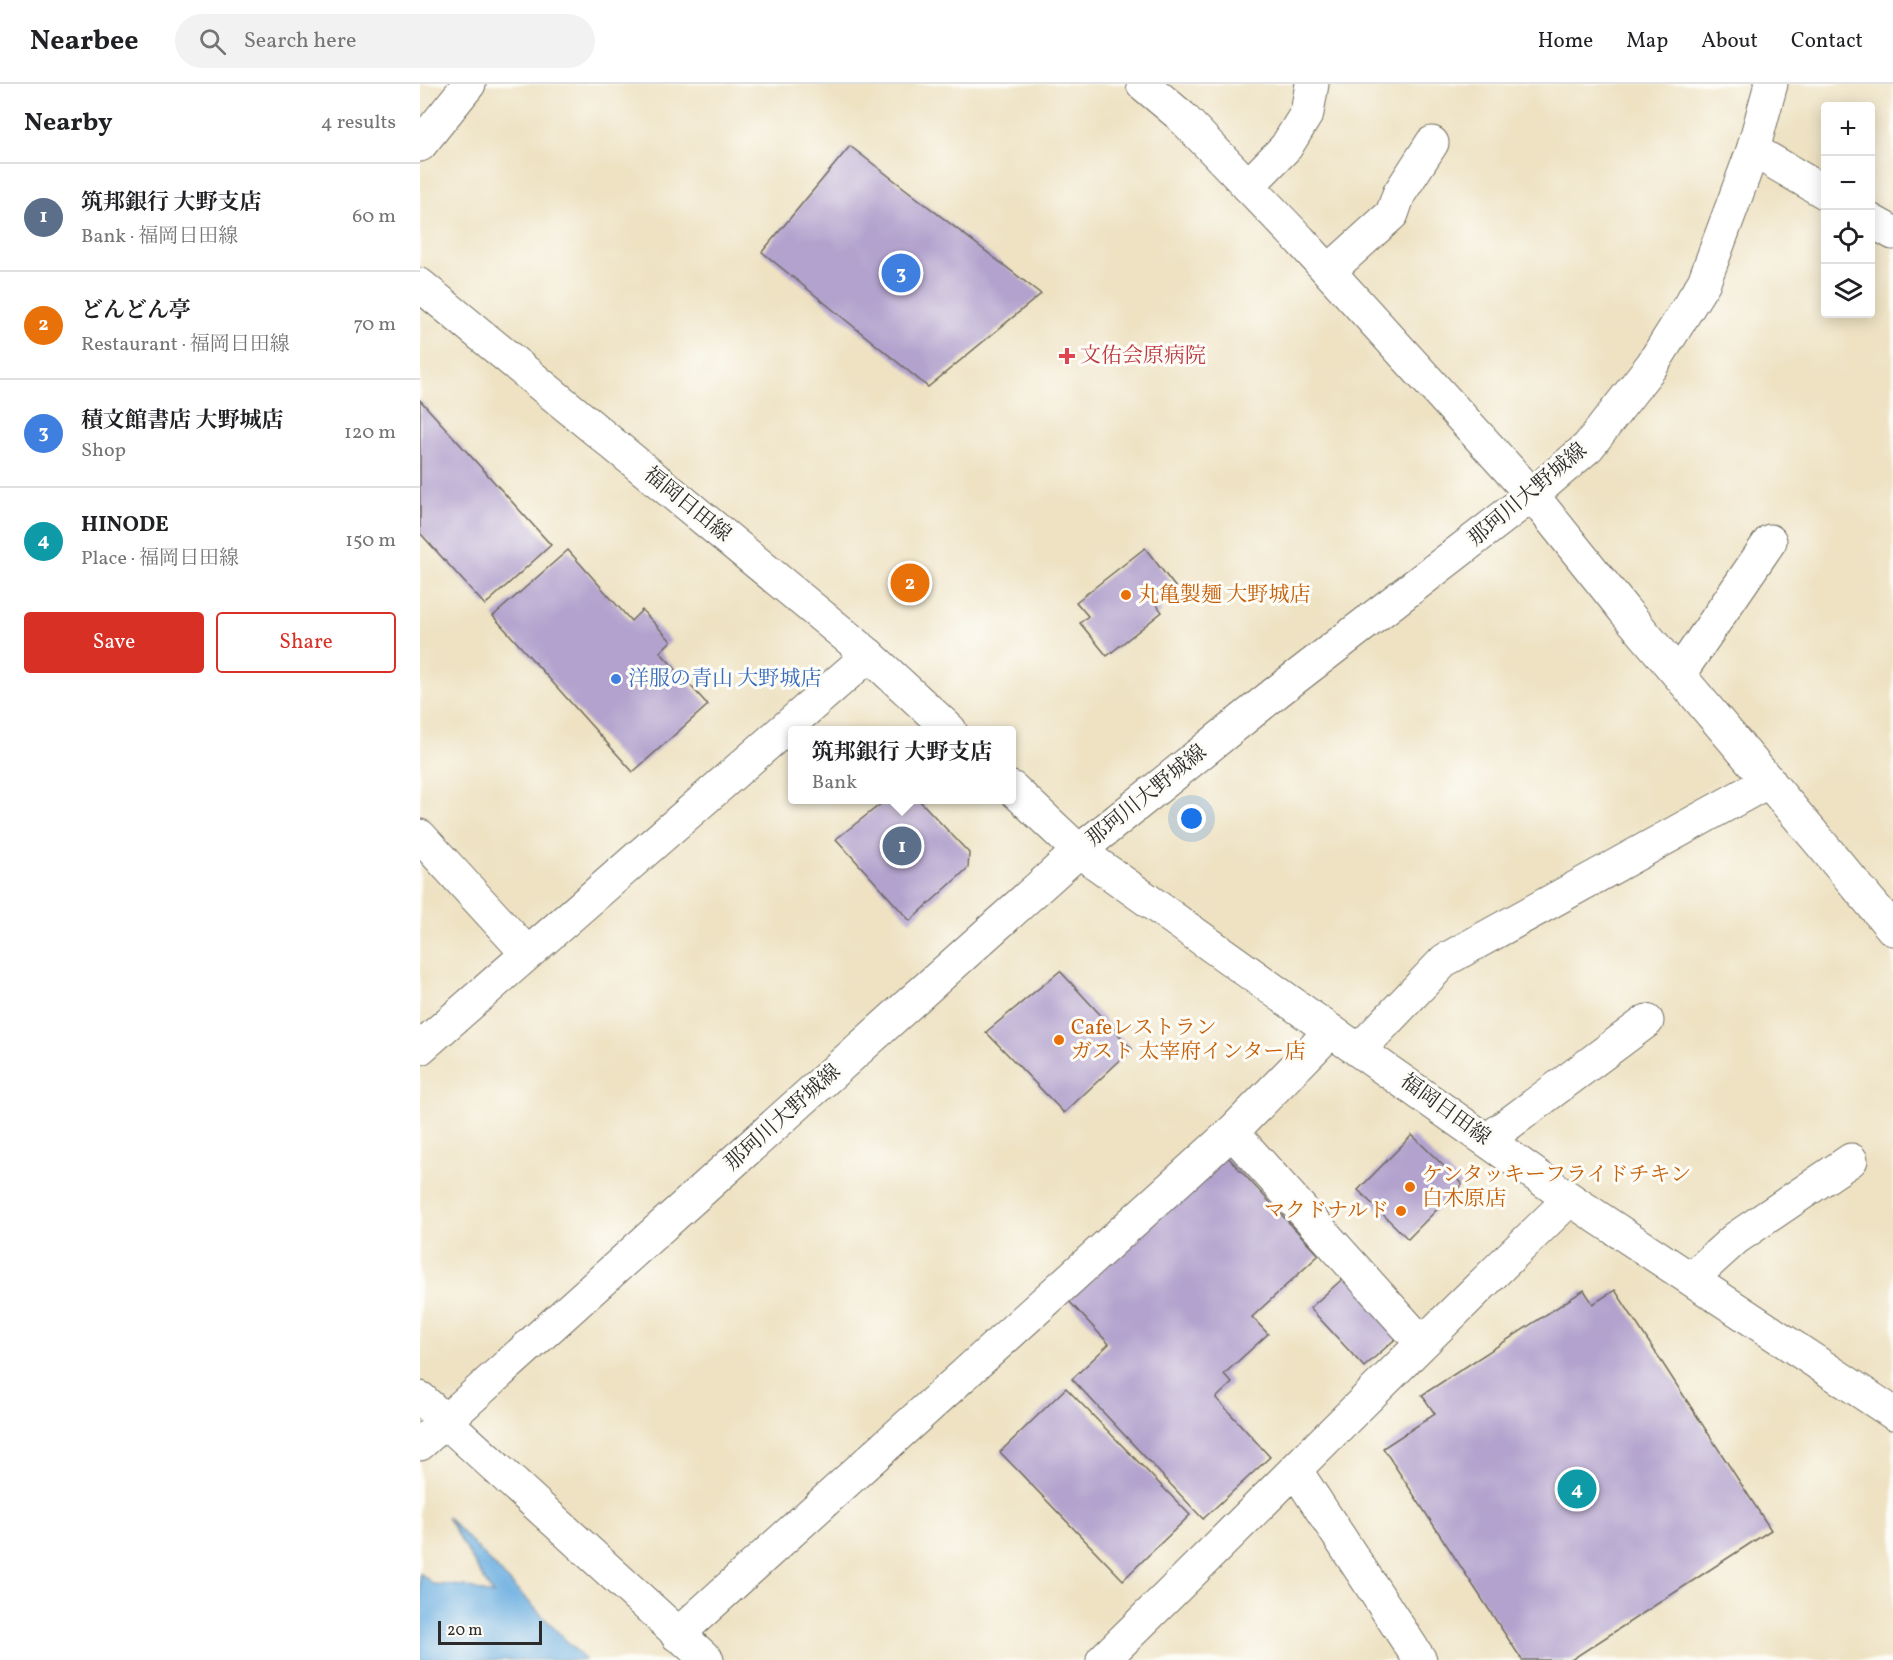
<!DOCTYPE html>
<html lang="en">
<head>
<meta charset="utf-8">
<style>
  :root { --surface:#fff; --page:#f2f2f2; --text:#202124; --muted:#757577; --line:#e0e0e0; --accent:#d93025 }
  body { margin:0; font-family:Vollkorn,"Noto Serif JP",serif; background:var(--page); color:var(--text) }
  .controls { position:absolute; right:18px; top:18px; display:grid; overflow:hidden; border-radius:6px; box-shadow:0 3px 15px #0003 }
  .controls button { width:54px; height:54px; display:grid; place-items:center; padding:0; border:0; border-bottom:2px solid var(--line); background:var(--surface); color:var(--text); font:30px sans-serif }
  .scale { position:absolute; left:18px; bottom:15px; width:104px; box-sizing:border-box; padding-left:6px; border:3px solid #2b2b2b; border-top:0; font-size:16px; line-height:21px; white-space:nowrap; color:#2b2b2b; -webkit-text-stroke:4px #fdfcf7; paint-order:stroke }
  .you { position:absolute; left:772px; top:735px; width:21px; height:21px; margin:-15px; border:4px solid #fff; border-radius:50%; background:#1a73e8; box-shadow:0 0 0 9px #1a73e833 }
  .badge { display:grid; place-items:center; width:39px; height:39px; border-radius:50%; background:var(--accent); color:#fff; font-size:20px; font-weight:700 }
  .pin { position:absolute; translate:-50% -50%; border:3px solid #fff; box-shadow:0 2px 6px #0006 }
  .popup { position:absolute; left:368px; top:642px; width:228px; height:78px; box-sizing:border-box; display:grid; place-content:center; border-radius:6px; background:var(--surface); filter:drop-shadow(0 2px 4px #0005); font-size:20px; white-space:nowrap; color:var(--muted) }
  .popup b { font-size:22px; color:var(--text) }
  .popup::after { content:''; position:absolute; left:50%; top:100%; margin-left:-12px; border:12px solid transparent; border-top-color:var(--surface) }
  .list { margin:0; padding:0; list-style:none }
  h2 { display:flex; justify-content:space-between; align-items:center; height:78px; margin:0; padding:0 24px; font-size:26px }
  h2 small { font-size:20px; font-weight:400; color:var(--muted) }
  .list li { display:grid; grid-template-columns:39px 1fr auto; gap:18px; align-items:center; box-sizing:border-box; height:108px; padding:0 24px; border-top:2px solid var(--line) }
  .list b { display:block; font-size:22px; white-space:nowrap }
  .list p { margin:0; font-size:20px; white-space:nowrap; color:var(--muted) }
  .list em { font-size:20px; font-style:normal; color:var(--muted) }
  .actions { display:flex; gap:12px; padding:18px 24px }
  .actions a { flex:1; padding:14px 0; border:2px solid var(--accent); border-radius:6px; text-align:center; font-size:21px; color:var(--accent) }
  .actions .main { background:var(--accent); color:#fff }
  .icon { flex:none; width:33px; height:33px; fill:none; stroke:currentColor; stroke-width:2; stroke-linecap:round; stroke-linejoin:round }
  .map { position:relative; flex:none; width:1473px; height:1576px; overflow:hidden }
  header { display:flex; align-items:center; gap:36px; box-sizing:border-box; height:84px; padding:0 30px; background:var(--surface); border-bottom:2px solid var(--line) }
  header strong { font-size:28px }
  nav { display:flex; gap:33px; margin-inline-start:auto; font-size:21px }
  .search { width:420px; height:54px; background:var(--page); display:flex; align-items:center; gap:15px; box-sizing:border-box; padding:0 21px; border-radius:33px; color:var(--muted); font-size:22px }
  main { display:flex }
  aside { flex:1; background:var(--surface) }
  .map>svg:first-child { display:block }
</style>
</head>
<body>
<header>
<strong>Nearbee</strong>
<div class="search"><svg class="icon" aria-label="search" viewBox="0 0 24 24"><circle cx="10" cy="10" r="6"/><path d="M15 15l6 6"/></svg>Search here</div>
<nav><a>Home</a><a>Map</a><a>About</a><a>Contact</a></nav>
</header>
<main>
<aside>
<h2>Nearby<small>4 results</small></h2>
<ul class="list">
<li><span class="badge" style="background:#5c6f8a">1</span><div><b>筑邦銀行 大野支店</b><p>Bank · 福岡日田線</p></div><em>60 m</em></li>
<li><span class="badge" style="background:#e8710a">2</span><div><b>どんどん亭</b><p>Restaurant · 福岡日田線</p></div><em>70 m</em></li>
<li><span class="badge" style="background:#3f7fe0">3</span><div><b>積文館書店 大野城店</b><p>Shop</p></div><em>120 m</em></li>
<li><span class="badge" style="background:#0f9aa8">4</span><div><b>HINODE</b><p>Place · 福岡日田線</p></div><em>150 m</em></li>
</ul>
<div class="actions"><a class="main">Save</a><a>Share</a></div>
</aside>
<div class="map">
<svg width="1473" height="1576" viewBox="0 0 1473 1576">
  <rect width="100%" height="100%" fill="#fdfcf7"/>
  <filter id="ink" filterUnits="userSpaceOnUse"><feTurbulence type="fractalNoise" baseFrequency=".0167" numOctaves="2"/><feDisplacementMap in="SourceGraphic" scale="12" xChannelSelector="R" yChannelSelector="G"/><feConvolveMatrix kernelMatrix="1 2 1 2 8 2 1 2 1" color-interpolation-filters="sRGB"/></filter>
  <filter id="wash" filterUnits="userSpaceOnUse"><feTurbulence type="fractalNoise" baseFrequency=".008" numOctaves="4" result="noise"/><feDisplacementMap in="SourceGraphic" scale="24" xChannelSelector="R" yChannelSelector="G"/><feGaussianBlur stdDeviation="1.35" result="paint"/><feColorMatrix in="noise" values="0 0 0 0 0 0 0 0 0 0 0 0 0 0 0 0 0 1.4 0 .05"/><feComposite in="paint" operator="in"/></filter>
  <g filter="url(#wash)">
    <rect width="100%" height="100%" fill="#eee2c3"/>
    <!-- water -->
    <polygon fill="#6aaee0" stroke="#4a6c86" stroke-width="1.5" points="27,1433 160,1571 165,1576 0,1576 0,1489 13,1500 44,1502 73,1511"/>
    <g id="blocks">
      <!-- building -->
      <g fill="#b2a2cd">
        <polygon points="430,62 621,210 508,303 342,168"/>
        <polygon points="0,316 131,461 65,521 0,449"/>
        <polygon points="725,464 756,504 736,520 742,528 687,572 660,539 668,532 656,518"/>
        <polygon points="148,466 211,537 222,526 251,557 240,568 288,621 213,688 73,532"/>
        <polygon points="466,716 499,716 549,769 548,784 490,837 416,755"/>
        <polygon points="640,887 712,965 644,1029 566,948"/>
        <polygon points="992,1051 1042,1100 988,1155 938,1106"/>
        <polygon points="805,1070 899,1171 832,1233 848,1250 804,1290 812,1299 796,1314 850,1373 783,1435 652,1295 689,1260 648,1216"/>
        <polygon points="928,1190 982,1249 944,1283 890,1224"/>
        <polygon points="1164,1206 1173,1220 1195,1206 1351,1446 1151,1576 1102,1576 963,1364 1015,1330 1002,1311"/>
        <polygon points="646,1304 770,1431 703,1496 580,1368"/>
      </g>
    </g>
  </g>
  <g filter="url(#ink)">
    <use href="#blocks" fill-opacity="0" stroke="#6f6b60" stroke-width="1.5"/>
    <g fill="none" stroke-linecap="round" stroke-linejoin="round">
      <!-- minor casing -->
      <g stroke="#6f6b60" stroke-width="35">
        <g id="minor">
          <polyline points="723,0 761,32 880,156 1112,411 1204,526 1473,845"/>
          <polyline points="0,61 49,0"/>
          <polyline points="1333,66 1406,109"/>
          <polyline points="828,102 866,63 887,29 892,0"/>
          <polyline points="1450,136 1473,149"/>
          <polyline points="909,187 972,130 979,110 1012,59"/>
          <polyline points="1259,590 1350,457"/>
          <polyline points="0,752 107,869"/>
          <polyline points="0,964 449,571"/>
          <polyline points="940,965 1025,876 1349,697"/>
          <polyline points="812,1048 1001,1258"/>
          <polyline points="1067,1056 1227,937"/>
          <polyline points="1272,1194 1316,1154 1431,1076"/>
          <polyline points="0,1314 287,1576"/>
          <polyline points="876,1387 1000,1576"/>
          <polyline points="257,1551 812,1048 911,947"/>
          <path d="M 683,1576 C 839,1423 992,1267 1150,1115"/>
        </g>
      </g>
      <!-- major casing -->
      <g stroke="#6f6b60" stroke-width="35">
        <g id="major">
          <polyline points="0,201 449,571 530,646"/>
          <polyline points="592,704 659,767 911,947 1150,1115 1473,1329"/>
          <polyline points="0,1360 659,767 858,607 1112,411 1168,363 1232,281 1284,198 1333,66 1351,0"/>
        </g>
      </g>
      <!-- minor -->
      <use href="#minor" stroke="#fff" stroke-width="33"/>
      <!-- major -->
      <use href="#major" stroke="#fff" stroke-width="33"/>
    </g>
  </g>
  <!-- markers -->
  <path fill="#e0444e" stroke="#fdfcf7" stroke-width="2" d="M644 263h6v6h6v6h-6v6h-6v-6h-6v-6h6z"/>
  <g fill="#e8710a" stroke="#fdfcf7" stroke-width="2">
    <circle cx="706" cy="511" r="6"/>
    <circle cx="639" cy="956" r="6"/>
    <circle cx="990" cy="1103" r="6"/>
    <circle cx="981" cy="1127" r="6"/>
  </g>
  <circle fill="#3f7fe0" stroke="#fdfcf7" stroke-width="2" cx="196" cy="595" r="6"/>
  <g text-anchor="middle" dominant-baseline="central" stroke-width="6" stroke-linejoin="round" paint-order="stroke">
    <!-- health labels -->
    <g font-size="21" fill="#be3a42" stroke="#fdfcf7" text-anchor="start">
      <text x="660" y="272">文佑会原病院</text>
    </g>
    <!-- street labels -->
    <g font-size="21" fill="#2b2b2b" stroke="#fdfcf7">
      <text transform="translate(1108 411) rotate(-40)">那珂川大野城線</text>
      <text transform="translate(267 421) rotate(39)">福岡日田線</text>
      <text transform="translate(727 712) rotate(-39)">那珂川大野城線</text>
      <text transform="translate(1025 1026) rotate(36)">福岡日田線</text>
      <text transform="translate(363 1034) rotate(-42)">那珂川大野城線</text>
    </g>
    <!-- food labels -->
    <g font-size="21" fill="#c56008" stroke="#fdfcf7" text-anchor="start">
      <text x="718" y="511">丸亀製麺 大野城店</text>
      <text x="651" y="944">Cafeレストラン<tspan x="651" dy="24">ガスト 太宰府インター店</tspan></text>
      <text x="1002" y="1091">ケンタッキーフライドチキン<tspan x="1002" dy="24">白木原店</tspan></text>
      <text x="969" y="1127" text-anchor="end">マクドナルド</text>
    </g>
    <!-- shop labels -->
    <g font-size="21" fill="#366cbe" stroke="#fdfcf7" text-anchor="start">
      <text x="208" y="595">洋服の青山 大野城店</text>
    </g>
  </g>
</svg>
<div class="controls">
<button>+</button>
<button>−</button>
<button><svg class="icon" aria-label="locate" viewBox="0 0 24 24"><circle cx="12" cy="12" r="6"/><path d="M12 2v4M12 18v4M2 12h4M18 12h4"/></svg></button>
<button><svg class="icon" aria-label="layers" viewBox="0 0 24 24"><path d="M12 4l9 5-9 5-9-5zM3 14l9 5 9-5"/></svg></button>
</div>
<div class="scale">20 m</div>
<div class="you"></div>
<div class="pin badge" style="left:482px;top:762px;background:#5c6f8a">1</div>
<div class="popup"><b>筑邦銀行 大野支店</b>Bank</div>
<div class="pin badge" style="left:490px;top:499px;background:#e8710a">2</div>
<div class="pin badge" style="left:481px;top:189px;background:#3f7fe0">3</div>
<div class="pin badge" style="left:1157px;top:1405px;background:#0f9aa8">4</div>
</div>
</main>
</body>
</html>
